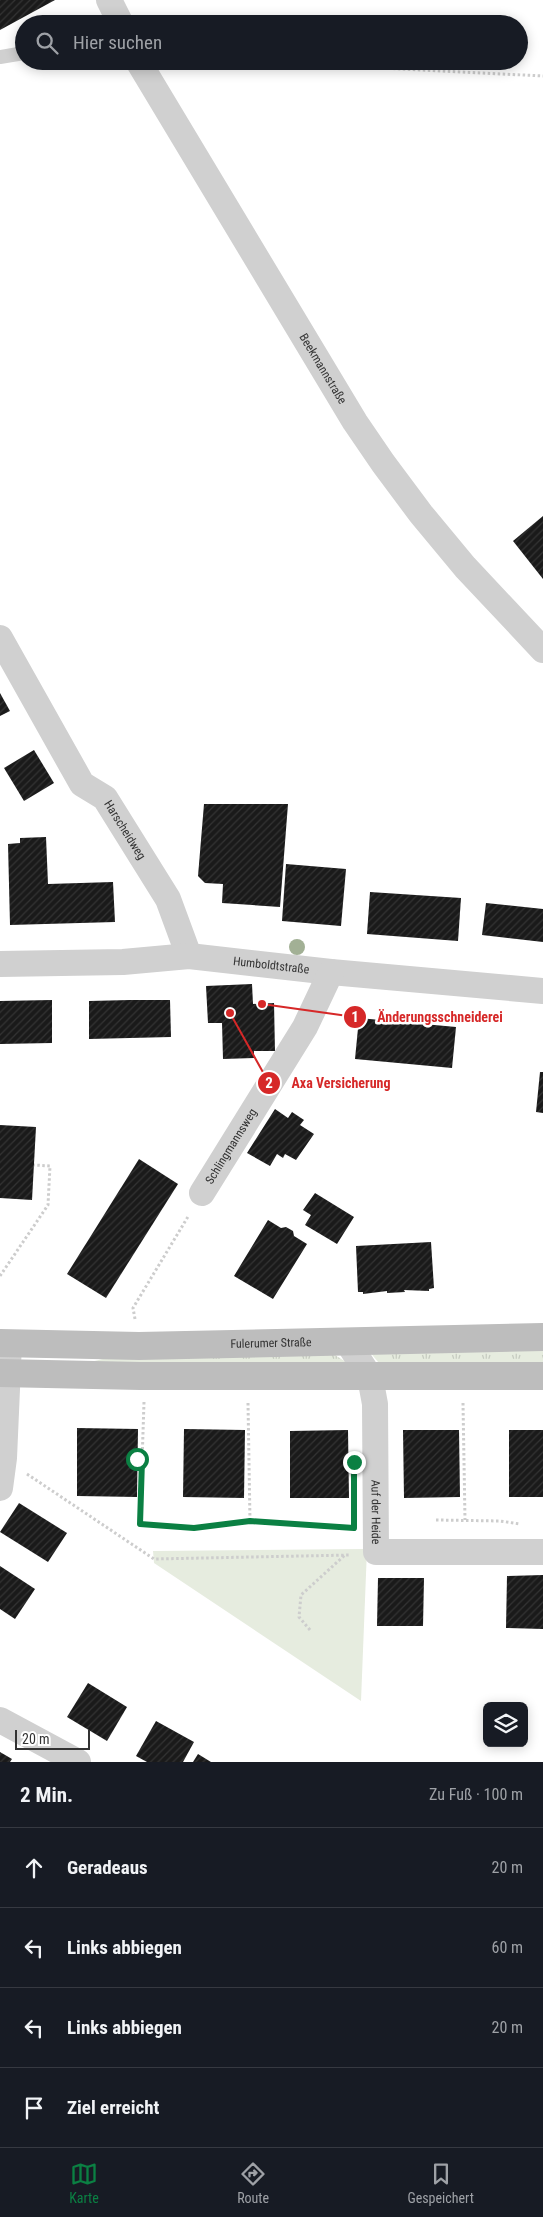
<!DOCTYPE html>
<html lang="de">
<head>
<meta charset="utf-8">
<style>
  :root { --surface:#171b24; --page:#242831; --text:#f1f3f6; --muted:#9ea1a6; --line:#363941; --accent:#0b8043 }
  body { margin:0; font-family:"Roboto Condensed",sans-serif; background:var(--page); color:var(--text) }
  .controls { position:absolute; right:15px; bottom:15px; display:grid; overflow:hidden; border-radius:8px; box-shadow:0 2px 12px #0003 }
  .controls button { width:45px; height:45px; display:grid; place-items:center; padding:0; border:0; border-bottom:1px solid var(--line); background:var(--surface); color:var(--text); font:25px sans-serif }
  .scale { position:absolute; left:15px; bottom:12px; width:75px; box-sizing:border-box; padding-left:5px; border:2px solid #333; border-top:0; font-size:14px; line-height:18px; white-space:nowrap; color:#333; -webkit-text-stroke:4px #fff; paint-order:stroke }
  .stop { position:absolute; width:15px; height:15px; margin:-11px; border:4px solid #0b8043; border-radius:50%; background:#fff }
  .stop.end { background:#0b8043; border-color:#fff; box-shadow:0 1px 5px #0008 }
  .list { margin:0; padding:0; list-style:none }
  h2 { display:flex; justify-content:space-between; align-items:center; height:65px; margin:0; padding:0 20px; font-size:21px }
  h2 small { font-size:16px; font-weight:400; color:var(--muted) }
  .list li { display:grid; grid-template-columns:32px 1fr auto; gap:15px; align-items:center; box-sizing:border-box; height:80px; padding:0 20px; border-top:1px solid var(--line) }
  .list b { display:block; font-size:19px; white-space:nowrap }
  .list em { font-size:16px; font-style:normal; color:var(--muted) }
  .icon { flex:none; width:28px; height:28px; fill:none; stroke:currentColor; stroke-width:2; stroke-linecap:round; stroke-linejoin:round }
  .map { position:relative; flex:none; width:543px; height:1762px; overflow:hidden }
  .search { position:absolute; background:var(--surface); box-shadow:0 2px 12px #0003; left:15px; right:15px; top:15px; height:55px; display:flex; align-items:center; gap:12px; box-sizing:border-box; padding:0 18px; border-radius:28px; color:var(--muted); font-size:19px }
  .sheet { height:385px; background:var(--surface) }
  nav { display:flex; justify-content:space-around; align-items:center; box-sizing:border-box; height:70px; border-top:1px solid var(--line); background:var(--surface); font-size:14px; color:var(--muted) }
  nav a { display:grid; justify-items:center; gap:2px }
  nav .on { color:var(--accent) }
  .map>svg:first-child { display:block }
</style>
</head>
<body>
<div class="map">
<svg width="543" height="1762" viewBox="0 0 543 1762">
  <defs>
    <pattern id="grass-tufts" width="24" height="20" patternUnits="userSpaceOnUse" patternTransform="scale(1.25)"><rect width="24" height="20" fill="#e6ecdf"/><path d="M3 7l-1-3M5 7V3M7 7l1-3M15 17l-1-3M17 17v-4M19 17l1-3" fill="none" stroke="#c6cbc0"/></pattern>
    <pattern id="building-hatch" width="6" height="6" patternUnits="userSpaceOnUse" patternTransform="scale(1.25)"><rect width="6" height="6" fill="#1a1a1a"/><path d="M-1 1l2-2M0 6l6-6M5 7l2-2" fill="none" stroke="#333"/></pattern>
  </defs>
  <rect width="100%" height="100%" fill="#fff"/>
  <!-- grass -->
  <g fill="url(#grass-tufts)">
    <polygon points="543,1345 543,1368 383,1368 369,1351"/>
    <polygon points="327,1350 354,1367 87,1363 118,1355"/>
  </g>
  <!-- park -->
  <polygon fill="#e6ecdf" points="367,1549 361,1701 154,1563 153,1551"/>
  <!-- building -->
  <g fill="url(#building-hatch)">
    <polygon points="0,0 55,0 0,30"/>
    <polygon points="543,516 543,579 513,541"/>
    <polygon points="0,693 10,711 0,716"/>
    <polygon points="34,750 54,783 24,801 4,768"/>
    <polygon points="204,804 288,804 280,907 222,903 223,884 205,883 198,876"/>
    <polygon points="46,837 48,884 113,882 115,922 10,925 8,844 20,843 20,838"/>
    <polygon points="286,864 346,869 341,926 282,921"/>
    <polygon points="370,892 461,898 458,941 367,934"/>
    <polygon points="486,903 543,909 543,942 482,935"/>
    <polygon points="252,984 253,1004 274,1003 275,1051 254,1051 254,1058 223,1059 222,1023 208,1023 206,986"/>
    <polygon points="52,1000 52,1043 0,1044 0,1001"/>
    <polygon points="130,1000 170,1000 171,1037 89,1039 89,1001"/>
    <polygon points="359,1018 456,1027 452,1068 355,1059"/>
    <polygon points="540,1072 543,1072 543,1113 536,1112"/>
    <polygon points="275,1109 288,1118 292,1112 304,1120 300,1125 314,1134 296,1160 285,1154 283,1158 277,1154 270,1166 247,1153"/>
    <polygon points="0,1125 36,1127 32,1200 0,1198"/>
    <polygon points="139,1159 178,1184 106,1298 67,1274"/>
    <polygon points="315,1193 354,1217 337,1244 305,1225 311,1215 303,1210"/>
    <polygon points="268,1220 281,1228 286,1227 293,1231 294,1236 307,1244 273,1299 234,1276"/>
    <polygon points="431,1242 434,1288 429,1289 429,1291 404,1290 405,1292 387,1293 387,1291 363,1294 363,1292 358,1292 356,1246"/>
    <polygon points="77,1428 138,1429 137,1497 77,1496"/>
    <polygon points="184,1429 245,1430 244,1498 183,1497"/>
    <polygon points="348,1430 349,1498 290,1498 290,1431"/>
    <polygon points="403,1430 459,1430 460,1497 404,1498"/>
    <rect x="509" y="1430" width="34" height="67"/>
    <polygon points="19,1503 67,1533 48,1562 0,1532"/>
    <polygon points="0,1566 35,1589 15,1619 0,1609"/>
    <polygon points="543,1575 543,1629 506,1628 507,1576"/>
    <polygon points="378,1578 424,1578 423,1626 377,1626"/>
    <polygon points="88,1683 127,1707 107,1741 67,1717"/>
    <polygon points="156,1721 194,1742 183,1762 147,1762 136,1756"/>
    <polygon points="0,1752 12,1759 10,1762 0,1762"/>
    <polygon points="198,1754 211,1762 193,1762"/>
  </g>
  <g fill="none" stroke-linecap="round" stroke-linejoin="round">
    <!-- path -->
    <g stroke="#cdcdcd" stroke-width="3" stroke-dasharray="2.5 2.5" stroke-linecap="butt">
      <polyline points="238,61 543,76"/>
      <polyline points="0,1276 48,1205 50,1166 34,1165"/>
      <polyline points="135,1319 133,1308 189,1215"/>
      <polyline points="144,1402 140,1524 194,1528 250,1521 351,1528"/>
      <polyline points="248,1403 250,1521"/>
      <polyline points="463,1403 465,1520"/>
      <polyline points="27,1474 154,1559 350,1555"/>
      <polyline points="436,1520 500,1521 520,1524"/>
      <polyline points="310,1630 299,1617 301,1595 345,1555"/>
    </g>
    <!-- lane -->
    <polyline stroke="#d0d0d0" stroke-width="14" points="0,57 24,53"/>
    <!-- street -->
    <g stroke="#d0d0d0" stroke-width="26">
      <polyline points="109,0 121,24"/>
      <path id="s1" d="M 138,61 L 355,422 L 383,463 L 421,514 L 465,567 L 543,650"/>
      <path id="s2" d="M 0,638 L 82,784 L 105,798 L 168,899 L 189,956"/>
      <path id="s3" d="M 0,964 L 123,962 L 189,956 L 331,972 L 543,991"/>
      <path id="s4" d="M 202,1193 L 305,1027 L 331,972"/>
      <path id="s5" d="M 348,1343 L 370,1377 L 375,1404 L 376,1552 L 543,1552"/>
      <polyline points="0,1488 4,1458 9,1343"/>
      <polyline points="0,1720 78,1762"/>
    </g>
    <!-- secondary -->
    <g stroke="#bdbdbd" stroke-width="28">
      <path id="s6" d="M 0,1343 L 139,1346 L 543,1337"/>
      <polyline points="0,1373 140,1376 543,1376"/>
    </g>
  </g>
  <!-- trees -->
  <circle fill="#a2b095" cx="297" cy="947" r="8"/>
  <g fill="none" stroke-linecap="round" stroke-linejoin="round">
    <!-- route -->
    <polyline stroke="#0b8043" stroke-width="6" points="137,1459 142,1460 140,1524 194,1528 250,1521 354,1528 354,1462"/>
  </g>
  <g text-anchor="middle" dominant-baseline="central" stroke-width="5" stroke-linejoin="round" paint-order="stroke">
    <!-- street labels -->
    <g font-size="12" fill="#333" stroke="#fff">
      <text stroke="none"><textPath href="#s1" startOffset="359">Beekmannstraße</textPath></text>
      <text stroke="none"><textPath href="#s2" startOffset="232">Harscheidweg</textPath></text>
      <text stroke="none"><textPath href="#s3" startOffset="272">Humboldtstraße</textPath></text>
      <text stroke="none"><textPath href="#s4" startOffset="55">Schlingmannsweg</textPath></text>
      <text stroke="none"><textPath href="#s6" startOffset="271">Fulerumer Straße</textPath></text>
      <text stroke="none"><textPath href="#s5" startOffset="176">Auf der Heide</textPath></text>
    </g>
  </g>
  <!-- callouts -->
  <path fill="none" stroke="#d62828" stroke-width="2" d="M262 1004L355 1017M230 1013L269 1083"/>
  <g fill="#d62828" stroke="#fff" stroke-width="2">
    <circle cx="262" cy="1004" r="5"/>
    <circle cx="230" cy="1013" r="5"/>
    <circle cx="355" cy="1017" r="12"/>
    <circle cx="269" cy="1083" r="12"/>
  </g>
  <g font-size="15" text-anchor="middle" font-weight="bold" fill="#fff">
    <text x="355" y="1022">1</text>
    <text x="269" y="1088">2</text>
  </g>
  <g font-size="14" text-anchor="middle" font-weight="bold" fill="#d62828" stroke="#fff" stroke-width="5" stroke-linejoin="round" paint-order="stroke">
    <text x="440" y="1022">Änderungsschneiderei</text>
    <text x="341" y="1088">Axa Versicherung</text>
  </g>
</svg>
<div class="controls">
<button><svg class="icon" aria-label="layers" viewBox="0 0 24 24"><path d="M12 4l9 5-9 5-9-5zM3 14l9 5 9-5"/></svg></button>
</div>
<div class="scale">20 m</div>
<div class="stop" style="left:137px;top:1459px"></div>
<div class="stop end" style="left:354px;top:1462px"></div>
<div class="search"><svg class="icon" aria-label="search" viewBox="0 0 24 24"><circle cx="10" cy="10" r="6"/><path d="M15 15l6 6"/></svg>Hier suchen</div>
</div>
<section class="sheet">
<h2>2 Min.<small>Zu Fuß · 100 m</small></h2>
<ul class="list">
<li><svg class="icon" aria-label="ahead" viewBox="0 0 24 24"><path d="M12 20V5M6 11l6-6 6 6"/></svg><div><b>Geradeaus</b></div><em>20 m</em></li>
<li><svg class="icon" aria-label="left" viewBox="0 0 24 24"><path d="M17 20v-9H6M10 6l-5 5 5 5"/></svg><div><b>Links abbiegen</b></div><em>60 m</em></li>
<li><svg class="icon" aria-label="left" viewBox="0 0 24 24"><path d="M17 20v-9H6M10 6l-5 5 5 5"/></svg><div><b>Links abbiegen</b></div><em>20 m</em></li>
<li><svg class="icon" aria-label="arrive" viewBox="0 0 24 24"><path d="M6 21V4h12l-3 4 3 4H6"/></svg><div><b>Ziel erreicht</b></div></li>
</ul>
</section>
<nav>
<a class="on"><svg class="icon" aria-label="map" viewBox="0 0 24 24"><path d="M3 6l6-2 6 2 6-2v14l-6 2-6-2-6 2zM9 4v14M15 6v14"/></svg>Karte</a>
<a><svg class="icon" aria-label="directions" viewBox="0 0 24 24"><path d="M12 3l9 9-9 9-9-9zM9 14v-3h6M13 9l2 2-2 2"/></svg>Route</a>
<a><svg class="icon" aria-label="saved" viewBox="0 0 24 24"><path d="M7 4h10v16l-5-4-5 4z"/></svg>Gespeichert</a>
</nav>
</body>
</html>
